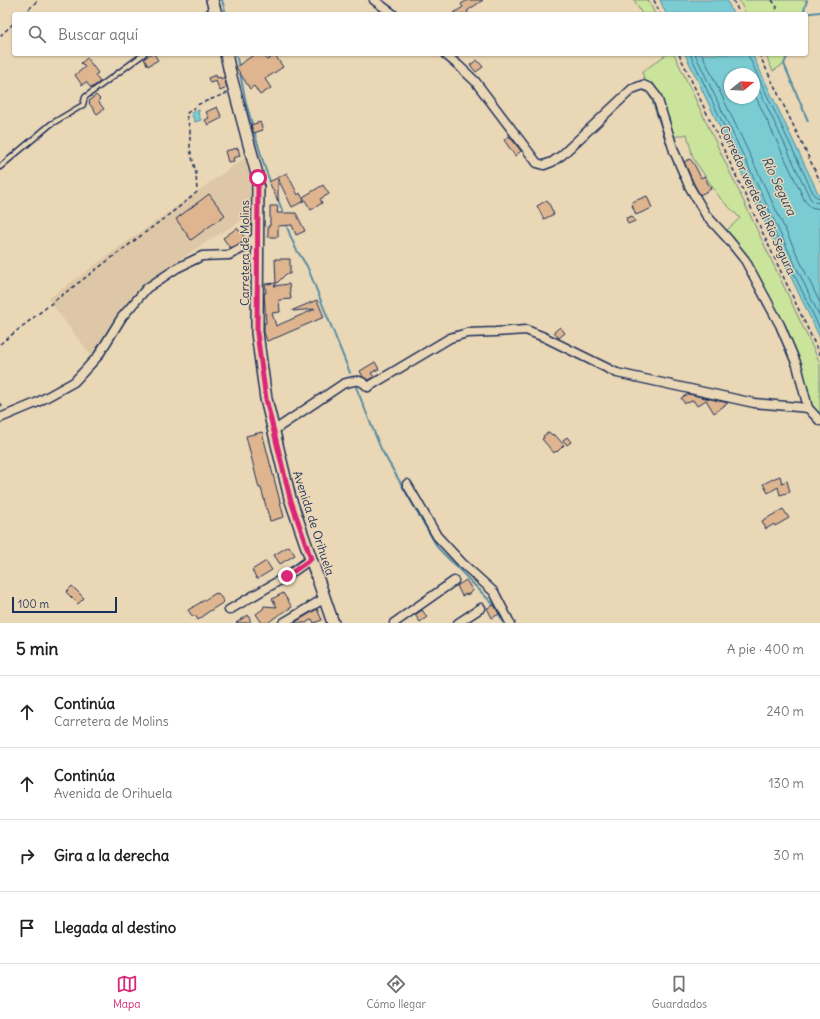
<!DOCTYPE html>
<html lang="es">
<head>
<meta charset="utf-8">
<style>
  :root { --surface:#fff; --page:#f6f6f6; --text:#202124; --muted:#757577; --line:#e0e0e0; --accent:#db2777 }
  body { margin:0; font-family:Delius,sans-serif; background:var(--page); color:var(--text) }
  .compass { position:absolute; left:724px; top:68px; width:36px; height:36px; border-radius:50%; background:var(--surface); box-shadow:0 1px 3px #0004; rotate:72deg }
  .scale { position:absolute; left:12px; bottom:10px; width:105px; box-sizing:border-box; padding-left:4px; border:2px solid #1b2f5e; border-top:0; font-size:11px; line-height:14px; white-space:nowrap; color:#1b2f5e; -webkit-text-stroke:3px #ead7b5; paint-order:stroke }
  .stop { position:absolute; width:12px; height:12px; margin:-9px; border:3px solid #db2777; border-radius:50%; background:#fff }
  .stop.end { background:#db2777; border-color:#fff; box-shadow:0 1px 4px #0008 }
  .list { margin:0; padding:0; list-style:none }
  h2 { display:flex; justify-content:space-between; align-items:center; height:52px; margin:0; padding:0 16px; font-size:17px }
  h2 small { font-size:13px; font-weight:400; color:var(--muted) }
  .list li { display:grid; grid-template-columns:26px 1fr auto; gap:12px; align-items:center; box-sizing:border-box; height:72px; padding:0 16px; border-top:1px solid var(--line) }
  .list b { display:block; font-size:15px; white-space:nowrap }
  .list p { margin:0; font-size:13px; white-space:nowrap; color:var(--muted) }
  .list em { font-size:13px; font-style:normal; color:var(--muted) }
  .icon { flex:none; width:22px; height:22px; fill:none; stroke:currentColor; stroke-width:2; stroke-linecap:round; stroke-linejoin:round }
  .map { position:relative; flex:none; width:820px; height:623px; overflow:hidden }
  .search { position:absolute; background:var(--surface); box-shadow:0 1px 3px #0004; left:12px; right:12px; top:12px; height:44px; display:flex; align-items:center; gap:10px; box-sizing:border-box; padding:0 14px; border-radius:4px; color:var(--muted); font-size:15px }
  .sheet { height:340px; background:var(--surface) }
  nav { display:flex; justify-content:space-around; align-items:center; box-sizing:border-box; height:56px; border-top:1px solid var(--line); background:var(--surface); font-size:11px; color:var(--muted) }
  nav a { display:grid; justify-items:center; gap:2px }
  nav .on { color:var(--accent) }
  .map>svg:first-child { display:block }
</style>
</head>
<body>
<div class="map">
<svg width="820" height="623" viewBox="0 0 820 623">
  <rect width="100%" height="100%" fill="#ead7b5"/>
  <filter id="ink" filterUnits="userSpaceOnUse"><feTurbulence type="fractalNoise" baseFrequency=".025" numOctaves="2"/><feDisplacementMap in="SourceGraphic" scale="8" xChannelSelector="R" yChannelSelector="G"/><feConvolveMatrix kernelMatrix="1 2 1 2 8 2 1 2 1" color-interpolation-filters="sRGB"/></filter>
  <g filter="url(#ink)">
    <!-- built -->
    <polygon fill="#dec7a6" points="247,156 252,170 249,216 195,249 138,290 92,357 48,299 124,244"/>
    <!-- green -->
    <g fill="#cae49b" stroke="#728a7c">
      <polygon points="634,0 648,0 655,14 642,14"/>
      <polygon points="739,0 807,0 803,14 746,14"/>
      <polygon points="667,54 674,54 820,363 820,416 812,407 801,369 763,290 736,242 727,230 740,218 720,198 693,158 687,134 665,139 642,72"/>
      <polygon points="765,54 788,54 784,64 773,71"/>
    </g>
    <!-- water -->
    <g fill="#7acbd2" stroke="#548da4" fill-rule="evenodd">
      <polygon points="660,0 727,0 733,14 666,14"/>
      <path d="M 685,54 L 752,54 L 820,197 L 820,338 ZM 730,74 L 754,74 L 754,98 L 730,98 Z"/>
      <polygon points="199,110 199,112 198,113 201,120 195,122 191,113"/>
    </g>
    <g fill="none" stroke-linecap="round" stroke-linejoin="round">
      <!-- shore -->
      <g stroke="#416d8c" stroke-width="1">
        <polyline points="690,54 820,329"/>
        <polyline points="695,54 820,317"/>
        <polyline points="702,54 820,303"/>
        <polyline points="749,54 749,57 814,195 817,197 820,198"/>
        <polyline points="754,79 810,198 814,202 820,203"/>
        <polyline points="754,93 805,201 811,207 820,209"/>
      </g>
      <!-- stream -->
      <g stroke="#548da4" stroke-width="2">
        <polyline points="222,0 226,14"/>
        <polyline points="803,14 820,12"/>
        <polyline points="803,14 807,0"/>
        <polyline points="236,54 239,67"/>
        <polyline points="788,54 784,64 808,121"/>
        <polyline points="240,73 246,103 253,127"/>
        <polyline points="254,131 265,168 271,184"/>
        <polyline points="277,197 284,215"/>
        <polyline points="286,224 290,235 296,249 307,266 350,373"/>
        <polyline points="356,387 381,449 438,548 495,606"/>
        <polyline points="498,612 504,623"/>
      </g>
    </g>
    <!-- building -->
    <g fill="#deb58e" stroke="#1b2f5e">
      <polygon points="468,0 483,0 467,11 469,14 452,14 463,7 461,4"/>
      <polygon points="150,54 154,54 158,60 148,66 144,59"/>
      <polygon points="255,54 264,54 267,60 275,55 283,67 265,79 271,88 260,95 254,86 250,89 236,67"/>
      <polygon points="87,58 98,73 95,75 100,82 91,88 86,82 82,85 75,75 85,67 81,63"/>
      <polygon points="477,60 483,67 476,72 470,65"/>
      <polygon points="216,75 217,78 220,77 221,79 224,77 227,88 220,91 216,81 210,83 208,78"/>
      <polygon points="96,95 100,99 98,101 104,109 97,114 89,103 90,102 89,101"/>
      <polygon points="217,107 222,118 208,125 205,120 209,118 206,112"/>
      <polygon points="260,122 263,130 254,133 251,125"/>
      <polygon points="509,136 521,151 515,156 504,140"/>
      <polygon points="238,148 240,156 233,158 234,161 228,162 225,151"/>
      <polygon points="690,159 694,164 701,178 704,176 711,189 700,195 694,184 684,162"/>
      <polygon points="287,173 298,195 300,193 304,201 292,207 278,179 278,201 269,182"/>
      <polygon points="323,185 329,194 320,199 322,203 311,210 303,197"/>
      <polygon points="209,194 225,215 191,240 176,219"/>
      <polygon points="647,196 652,208 636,215 632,205 633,205 632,202"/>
      <polygon points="547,200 554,214 544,219 537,206"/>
      <polygon points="270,206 278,206 277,213 296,213 305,231 296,235 292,225 278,226 278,237 268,237 268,226 270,226"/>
      <polygon points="632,216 635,221 628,224 626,218"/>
      <polygon points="237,228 246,239 239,244 230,248 223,238"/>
      <polygon points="275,259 290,259 290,274 286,274 274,286 289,284 291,299 279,300 280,312 272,313 276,326 315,309 293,311 293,310 317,300 324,317 278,337 267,341 264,332 264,323 266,323 264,293 266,293 265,284 276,283"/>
      <polygon points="560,327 565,333 559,338 554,332"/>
      <polygon points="375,362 379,369 371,373 374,377 369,380 363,377 360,371"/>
      <polygon points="688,394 728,403 714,413 706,400 697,406 693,400 688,403 687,402 685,404 681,398"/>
      <polygon points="262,432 284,517 270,521 261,488 259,488 246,436"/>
      <polygon points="549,432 552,435 553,434 554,436 555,435 564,445 557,452 556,451 554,453 542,439 544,438 543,436"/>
      <polygon points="567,437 571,442 567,445 563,440"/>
      <polygon points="780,476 782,483 787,481 790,492 780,495 778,487 768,493 763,484 775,478"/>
      <polygon points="783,509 789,518 775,526 774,524 766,529 762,521"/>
      <polygon points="289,546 295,555 280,564 274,555"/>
      <polygon points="266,561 272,570 257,579 252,570"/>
      <polygon points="466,580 473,591 467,595 466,594 462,596 457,586"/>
      <polygon points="72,586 84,598 78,604 66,592"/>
      <polygon points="216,593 216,594 218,593 224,602 205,614 205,615 198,620 195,615 193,617 188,610"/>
      <polygon points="283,593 292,607 274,618 268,623 262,623 256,614 263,609 264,606 277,607 272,599"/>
      <polygon points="494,605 499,614 492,618 487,608"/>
      <polygon points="317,609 322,620 314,623 312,619 306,623 294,623"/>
      <polygon points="422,610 427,617 420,622 415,615"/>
      <polygon points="248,615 250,619 250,623 236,623"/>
    </g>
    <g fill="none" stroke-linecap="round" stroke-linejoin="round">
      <!-- lane casing -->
      <g stroke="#1b2f5e" stroke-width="7">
        <g id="lane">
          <polyline points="206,14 214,9"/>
          <polyline points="0,167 51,124 83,105 85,97 144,54"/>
        </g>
      </g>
      <!-- street casing -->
      <g stroke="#1b2f5e" stroke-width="11">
        <g id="street">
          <polyline points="374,0 393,14"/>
          <polyline points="445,54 458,65 475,81 528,151 537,163 544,165 552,162 562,155 632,89 643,85 650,88 657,97 674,151 689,186 706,215 728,239 745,260 780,325 797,365 808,408"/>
          <polyline points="0,418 36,403 74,382 98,356 122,317 147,288 177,268 202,256 229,255 245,247 257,236"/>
          <path d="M 273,431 L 343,384 C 354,381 359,377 368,387 L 450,338 L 467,333 L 495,332 L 526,330 L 544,337 L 617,373 L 754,403 L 808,408 L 820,421"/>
          <polyline points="407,484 437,536 462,563 494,592 510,623"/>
          <polyline points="229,610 287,576 311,559"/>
          <polyline points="283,623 325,598"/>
          <polyline points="394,623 454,581"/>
          <polyline points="458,623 481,608"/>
        </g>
      </g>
      <!-- secondary casing -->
      <g stroke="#1b2f5e" stroke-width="14">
        <g id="secondary">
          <polyline points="212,0 216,14"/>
          <polyline points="226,54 231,77 258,178 257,333 266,399 290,498 333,623"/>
        </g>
      </g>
      <!-- path -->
      <g stroke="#1b2f5e" stroke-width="1.5" stroke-dasharray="4 3" stroke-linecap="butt">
        <polyline points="654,0 660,14"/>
        <polyline points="733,0 740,14"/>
        <polyline points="772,0 777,7 775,14"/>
        <polyline points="24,14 38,0"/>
        <polyline points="0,36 14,23"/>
        <polyline points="679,54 820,355"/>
        <polyline points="759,54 820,181"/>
        <polyline points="0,344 57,299 183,204 197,192 196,173 190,149 190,130 186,114 199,104 227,93"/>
        <polyline points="0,403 4,409"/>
      </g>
      <!-- lane -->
      <use href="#lane" stroke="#ead7b5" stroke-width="4"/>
      <!-- street -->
      <use href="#street" stroke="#ead7b5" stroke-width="8"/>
      <!-- secondary -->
      <use href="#secondary" stroke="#ead7b5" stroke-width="11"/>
    </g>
  </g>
  <g fill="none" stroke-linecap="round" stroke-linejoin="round" filter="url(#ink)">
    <!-- route -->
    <polyline stroke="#db2777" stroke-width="5" points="258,178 257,333 266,399 290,498 311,559 287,576"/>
  </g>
  <g text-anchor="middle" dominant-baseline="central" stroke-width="3" stroke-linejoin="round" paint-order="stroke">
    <!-- street labels -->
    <g font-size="12" fill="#1b2f5e" stroke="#ead7b5">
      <text transform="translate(758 200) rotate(65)">Corredor verde del Río Segura</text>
      <text transform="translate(244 253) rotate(-90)">Carretera de Molins</text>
      <text transform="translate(314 523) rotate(72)">Avenida de Orihuela</text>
    </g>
    <!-- water labels -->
    <g font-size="13" font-style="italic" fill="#29466f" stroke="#ead7b5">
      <text transform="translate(779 186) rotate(65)">Río Segura</text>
    </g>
  </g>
</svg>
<svg class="compass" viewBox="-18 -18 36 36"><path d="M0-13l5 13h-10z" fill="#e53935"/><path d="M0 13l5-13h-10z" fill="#757577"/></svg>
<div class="scale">100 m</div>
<div class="stop" style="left:258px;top:178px"></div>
<div class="stop end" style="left:287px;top:576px"></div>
<div class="search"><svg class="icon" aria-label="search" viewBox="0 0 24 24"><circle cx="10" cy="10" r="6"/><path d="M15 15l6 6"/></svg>Buscar aquí</div>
</div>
<section class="sheet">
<h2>5 min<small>A pie · 400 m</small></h2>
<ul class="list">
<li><svg class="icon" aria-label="ahead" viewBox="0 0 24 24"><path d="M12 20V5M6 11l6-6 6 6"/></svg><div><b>Continúa</b><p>Carretera de Molins</p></div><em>240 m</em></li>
<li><svg class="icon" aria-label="ahead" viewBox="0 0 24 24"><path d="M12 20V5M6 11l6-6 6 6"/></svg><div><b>Continúa</b><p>Avenida de Orihuela</p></div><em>130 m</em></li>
<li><svg class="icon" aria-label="right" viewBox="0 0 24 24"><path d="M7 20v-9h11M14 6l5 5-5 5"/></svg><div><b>Gira a la derecha</b></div><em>30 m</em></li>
<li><svg class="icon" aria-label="arrive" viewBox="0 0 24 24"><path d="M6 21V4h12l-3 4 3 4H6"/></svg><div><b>Llegada al destino</b></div></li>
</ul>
</section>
<nav>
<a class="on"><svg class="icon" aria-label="map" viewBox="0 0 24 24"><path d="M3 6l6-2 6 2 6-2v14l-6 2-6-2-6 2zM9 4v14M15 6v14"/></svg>Mapa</a>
<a><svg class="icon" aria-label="directions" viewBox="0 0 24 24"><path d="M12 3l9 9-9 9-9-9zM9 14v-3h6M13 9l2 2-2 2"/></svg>Cómo llegar</a>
<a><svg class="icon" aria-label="saved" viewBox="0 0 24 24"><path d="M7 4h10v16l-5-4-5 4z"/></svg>Guardados</a>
</nav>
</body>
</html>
